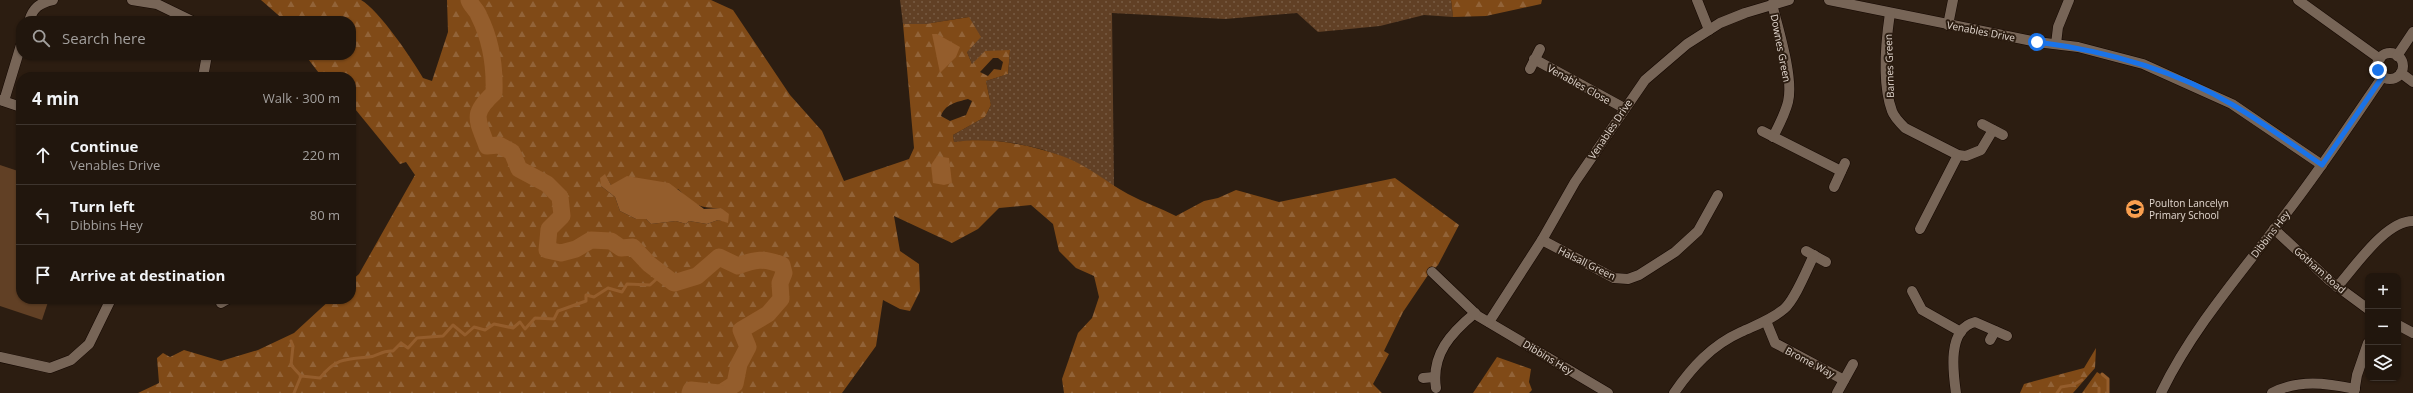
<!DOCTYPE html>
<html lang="en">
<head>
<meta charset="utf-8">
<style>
  :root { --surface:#21160d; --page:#2d231b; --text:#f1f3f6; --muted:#a29f9d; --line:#3e352e }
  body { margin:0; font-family:"Open Sans",sans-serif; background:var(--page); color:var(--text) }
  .controls { position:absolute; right:12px; bottom:12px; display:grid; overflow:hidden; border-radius:8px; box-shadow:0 1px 3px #0004 }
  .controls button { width:36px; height:36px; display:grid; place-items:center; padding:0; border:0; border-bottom:1px solid var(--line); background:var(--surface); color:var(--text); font:20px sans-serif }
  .stop { position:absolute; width:12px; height:12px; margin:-9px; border:3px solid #1a73e8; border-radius:50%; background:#fff }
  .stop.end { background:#1a73e8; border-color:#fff; box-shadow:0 1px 4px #0008 }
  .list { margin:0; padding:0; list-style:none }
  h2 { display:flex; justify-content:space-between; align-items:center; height:52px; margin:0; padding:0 16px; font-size:17px }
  h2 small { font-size:13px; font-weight:400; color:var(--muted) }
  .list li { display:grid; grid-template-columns:26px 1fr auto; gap:12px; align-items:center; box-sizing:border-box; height:60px; padding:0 16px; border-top:1px solid var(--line) }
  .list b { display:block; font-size:15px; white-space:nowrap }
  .list p { margin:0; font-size:13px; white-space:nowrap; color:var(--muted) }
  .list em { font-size:13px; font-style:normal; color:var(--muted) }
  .icon { flex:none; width:22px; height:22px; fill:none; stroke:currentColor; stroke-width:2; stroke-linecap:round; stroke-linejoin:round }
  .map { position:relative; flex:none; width:2413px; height:393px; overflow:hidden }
  .search { position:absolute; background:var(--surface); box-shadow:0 1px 3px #0004; left:16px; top:16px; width:340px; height:44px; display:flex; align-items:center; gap:10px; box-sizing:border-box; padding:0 14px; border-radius:16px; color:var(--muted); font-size:15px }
  .panel { position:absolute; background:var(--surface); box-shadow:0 1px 3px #0004; left:16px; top:72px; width:340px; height:232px; border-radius:16px }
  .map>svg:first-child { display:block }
</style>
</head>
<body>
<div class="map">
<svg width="2413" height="393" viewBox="0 0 2413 393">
  <defs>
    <pattern id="grass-dots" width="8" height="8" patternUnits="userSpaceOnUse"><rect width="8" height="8" fill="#614025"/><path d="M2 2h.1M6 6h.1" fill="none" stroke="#775b43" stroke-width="1.8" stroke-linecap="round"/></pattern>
    <pattern id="forest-firs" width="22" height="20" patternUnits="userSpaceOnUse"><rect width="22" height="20" fill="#804a17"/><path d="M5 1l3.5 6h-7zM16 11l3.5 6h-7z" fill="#926338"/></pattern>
  </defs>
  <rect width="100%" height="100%" fill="#2c1d11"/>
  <!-- grass -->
  <path fill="url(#grass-dots)" d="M 900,0 L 1451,0 L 1453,17 L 1424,15 L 1380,26 L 1318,32 L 1297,13 L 1225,19 L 1112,13 L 1114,187 C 1070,151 1010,135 954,142 L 953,135 L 985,117 L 991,105 L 986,81 L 1008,74 L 1010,50 L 972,64 L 967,52 L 969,17 L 925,24 L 903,24 Z"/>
  <!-- forest -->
  <g fill="url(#forest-firs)" fill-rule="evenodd">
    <path d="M 261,0 L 361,0 C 379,10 412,59 423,78 L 432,81 L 448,32 L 447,0 L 711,0 L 733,10 L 790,95 L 822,131 L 844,181 L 909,159 L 914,148 L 903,24 L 925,24 L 969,17 L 981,37 L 967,52 L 972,64 L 985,51 L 1010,50 L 1008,74 L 986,81 L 991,105 L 985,117 L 953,135 L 954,142 C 990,137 1028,144 1062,156 C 1086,164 1106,182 1128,194 C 1143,202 1160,208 1176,216 L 1204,201 L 1218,198 L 1236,190 L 1279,202 L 1395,178 L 1459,225 L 1438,265 L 1428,275 L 1403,312 L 1384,351 L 1389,354 L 1373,384 L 1382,393 L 1064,393 L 1062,379 L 1078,333 L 1092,318 L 1099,297 L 1094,276 L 1076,268 L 1059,251 L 1053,224 L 1031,205 L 999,208 L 978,229 L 952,243 L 894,216 L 900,251 L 919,264 L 920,291 L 910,311 L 900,309 L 883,300 L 876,346 L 842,393 L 138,393 L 159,383 L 157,358 L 163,353 L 170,357 L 184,350 L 221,361 L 258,350 L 294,333 L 331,299 L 351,299 L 351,281 L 359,274 L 415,175 L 406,162 L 400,164 L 351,104 L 351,77 L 322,77 L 305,55 L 351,55 L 351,21 L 285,21 ZM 993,58 L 998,58 L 1003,62 L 1001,70 L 994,69 L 988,76 L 980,72 ZM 968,99 L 972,101 L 966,115 L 950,121 L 941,116 C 945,104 957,102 968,99 ZM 605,175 L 611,185 L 678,189 C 693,204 700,209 721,208 L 728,222 L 718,220 L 707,224 L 689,221 L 686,224 L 676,221 L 651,224 L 646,219 L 636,219 L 620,211 L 615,197 L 601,186 Z"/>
    <polygon points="1451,0 1542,0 1541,4 1486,16 1453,17"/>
    <polygon points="2096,348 2095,368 2073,393 2020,393 2024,384 2084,368"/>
    <polygon points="1497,357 1531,369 1529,382 1532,390 1529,393 1473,393"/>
    <polygon points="2097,372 2108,379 2108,393 2082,393"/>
  </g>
  <!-- park -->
  <polygon fill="#614025" points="0,165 21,172 21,299 49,299 42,320 0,306"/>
  <!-- water -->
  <g fill="#945d2c">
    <polygon points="932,34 937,34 960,47 956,57 940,73"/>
    <polygon points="937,156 949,158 952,183 944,185 933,183 931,165"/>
    <polygon points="605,174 611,185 627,176 669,183 704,209 721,208 729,214 728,223 718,220 707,224 689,221 686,224 676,221 651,224 646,219 636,219 620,211 615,197 601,186 600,178"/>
  </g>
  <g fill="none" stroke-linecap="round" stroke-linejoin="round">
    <!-- stream -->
    <g stroke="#945d2c" stroke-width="3">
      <polyline points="291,341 293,346 291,365 301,376"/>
      <polyline points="2102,374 2108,379 2108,393"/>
      <path d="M 294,393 L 301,376 L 320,378 C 336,358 346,359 369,357 C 378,356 382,350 393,351 L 401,343 L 408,348 L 417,338 L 443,336 L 453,325 L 465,335 L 474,327 L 485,330 L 494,324 L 513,328 L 520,322 L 525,329 L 535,318 L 554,319 L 558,311 L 586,301 L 586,295 L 594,297 L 608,288 L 622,292 L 627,284 L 650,285 L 662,274"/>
      <polyline points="2057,393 2061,387 2073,385 2082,380"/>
      <polyline points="2099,393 2099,388"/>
    </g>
    <!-- river -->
    <g stroke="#945d2c" stroke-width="17">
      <path d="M 469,0 C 471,6 477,10 479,16 C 491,40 495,66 494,93 C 471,114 477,119 487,146 L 499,145 L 512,152 L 519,169 L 547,184 L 560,197 L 562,216 L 549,229 L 547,250 L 561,253 L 576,249 L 591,240 L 611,241 L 621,248 L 633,247 L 649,264 L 674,283 L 697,276 L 719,257 L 738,266 C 755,259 764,258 782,265 L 784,273 L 780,283 L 781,299 L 768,314 L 741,330 L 748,347 L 739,364 L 735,384 L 721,393"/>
      <polyline points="690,393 691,390 719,393"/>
    </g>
    <!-- street casing -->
    <g stroke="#140701" stroke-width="11">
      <g id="street">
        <polyline points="132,0 157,4 192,21"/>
        <polyline points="1697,0 1709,30"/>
        <polyline points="1829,0 2037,42 2078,47 2143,64 2232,104 2322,165"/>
        <polyline points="2298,0 2380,59"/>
        <path d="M 1772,4 C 1778,28 1794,78 1788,102 C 1785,114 1779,125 1773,137"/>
        <path d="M 1890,13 C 1886,40 1882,84 1892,111 C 1894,117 1900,123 1905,128 L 1958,155 L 1966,156 L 1981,150 L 1993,130"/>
        <path d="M 29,21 C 33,8 39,3 53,0"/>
        <polyline points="1948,25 1953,0"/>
        <polyline points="2056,44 2058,27 2069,0"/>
        <circle cx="2390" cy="66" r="13"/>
        <polyline points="2397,56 2413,32"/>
        <polyline points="1534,59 1624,108"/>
        <polyline points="1530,69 1540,49"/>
        <polyline points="2401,73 2413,82"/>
        <polyline points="203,77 207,55"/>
        <polyline points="0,100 21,107"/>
        <polyline points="4,101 21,45"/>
        <polyline points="1982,124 2003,135"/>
        <polyline points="1762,131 1841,171"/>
        <polyline points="1834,187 1845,163"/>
        <polyline points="1920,229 1958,155"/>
        <polyline points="2274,229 2330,281 2368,309"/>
        <polyline points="1542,240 1614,278 1628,279 1639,275 1675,252 1698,231 1718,195"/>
        <polyline points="1806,251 1826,262"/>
        <polyline points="1432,272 1478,316 1608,393"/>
        <path d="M 2337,287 C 2355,267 2385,221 2413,221"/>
        <polyline points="1912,291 1922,310 1961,332"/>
        <polyline points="221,303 228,299"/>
        <polyline points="1766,321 1775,343 1844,380"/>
        <polyline points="1489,322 1542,240 1575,182 1645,80 1687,44 1720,23 1745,13 1789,0"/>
        <polyline points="2398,325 2413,333"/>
        <polyline points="1990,340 1995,331"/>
        <polyline points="0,357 50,368 71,360 89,344 111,299"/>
        <polyline points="1423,378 1434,377"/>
        <path d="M 1436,388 C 1431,354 1451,333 1475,313"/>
        <path d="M 1674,393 C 1692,367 1712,345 1741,332 C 1756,325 1771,320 1784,309 C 1795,300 1807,269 1814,255"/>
        <polyline points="1837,393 1853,364"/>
        <path d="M 1956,393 C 1953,372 1947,329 1975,322 L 2007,336"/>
        <path d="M 2161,393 C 2193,327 2242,272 2285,215 C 2320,170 2351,123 2383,76"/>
        <path d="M 2272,393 C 2298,379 2327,383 2355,389"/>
        <polyline points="2354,393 2357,375 2368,343"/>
      </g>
    </g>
    <!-- street -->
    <use href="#street" stroke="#776557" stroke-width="10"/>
  </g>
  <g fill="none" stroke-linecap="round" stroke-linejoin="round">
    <!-- route -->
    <path stroke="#1a73e8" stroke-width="5" d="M 2037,42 C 2107,51 2173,69 2233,105 C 2264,123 2293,145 2322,165 L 2383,76 L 2378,70"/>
  </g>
  <!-- icons -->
  <defs>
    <g id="school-disc" transform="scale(1)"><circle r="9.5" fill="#fa9f4f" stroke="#2c1d11"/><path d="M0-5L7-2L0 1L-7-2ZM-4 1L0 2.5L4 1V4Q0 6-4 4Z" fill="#111"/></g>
  </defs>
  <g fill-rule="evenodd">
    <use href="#school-disc" x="2135" y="209"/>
  </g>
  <g text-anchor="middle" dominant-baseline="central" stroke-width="4" stroke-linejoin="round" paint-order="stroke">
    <!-- street labels -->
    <g font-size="10" fill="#e1d6ce" stroke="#2c1d11">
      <text transform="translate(1981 31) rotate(11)">Venables Drive</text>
      <text transform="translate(1781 48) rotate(79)">Downes Green</text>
      <text transform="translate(1889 66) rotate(-92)">Barnes Green</text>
      <text transform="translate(1579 84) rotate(29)">Venables Close</text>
      <text transform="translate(1610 129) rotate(-56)">Venables Drive</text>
      <text transform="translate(2270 234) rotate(-52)">Dibbins Hey</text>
      <text transform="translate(1587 263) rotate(26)">Halsall Green</text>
      <text transform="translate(2320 270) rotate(41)">Gotham Road</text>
      <text transform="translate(1548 357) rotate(31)">Dibbins Hey</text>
      <text transform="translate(1810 362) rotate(28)">Brome Way</text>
    </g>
    <!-- poi labels -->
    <g font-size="10" fill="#e1d6ce" stroke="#2c1d11" text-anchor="start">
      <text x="2149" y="203">Poulton Lancelyn<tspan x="2149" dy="12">Primary School</tspan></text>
    </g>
  </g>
</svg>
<div class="controls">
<button>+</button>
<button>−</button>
<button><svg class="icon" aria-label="layers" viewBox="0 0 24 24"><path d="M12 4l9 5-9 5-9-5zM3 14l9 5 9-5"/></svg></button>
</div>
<div class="stop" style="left:2037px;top:42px"></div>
<div class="stop end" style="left:2378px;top:70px"></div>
<div class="search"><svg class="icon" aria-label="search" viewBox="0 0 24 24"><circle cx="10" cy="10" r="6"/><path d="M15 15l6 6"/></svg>Search here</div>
<section class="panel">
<h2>4 min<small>Walk · 300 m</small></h2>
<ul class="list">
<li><svg class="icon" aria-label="ahead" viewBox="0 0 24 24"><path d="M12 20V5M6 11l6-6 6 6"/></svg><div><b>Continue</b><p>Venables Drive</p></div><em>220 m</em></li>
<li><svg class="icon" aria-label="left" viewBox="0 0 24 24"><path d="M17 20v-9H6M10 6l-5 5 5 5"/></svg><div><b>Turn left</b><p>Dibbins Hey</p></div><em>80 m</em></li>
<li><svg class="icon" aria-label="arrive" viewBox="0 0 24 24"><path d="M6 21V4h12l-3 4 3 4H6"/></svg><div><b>Arrive at destination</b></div></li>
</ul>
</section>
</div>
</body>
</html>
